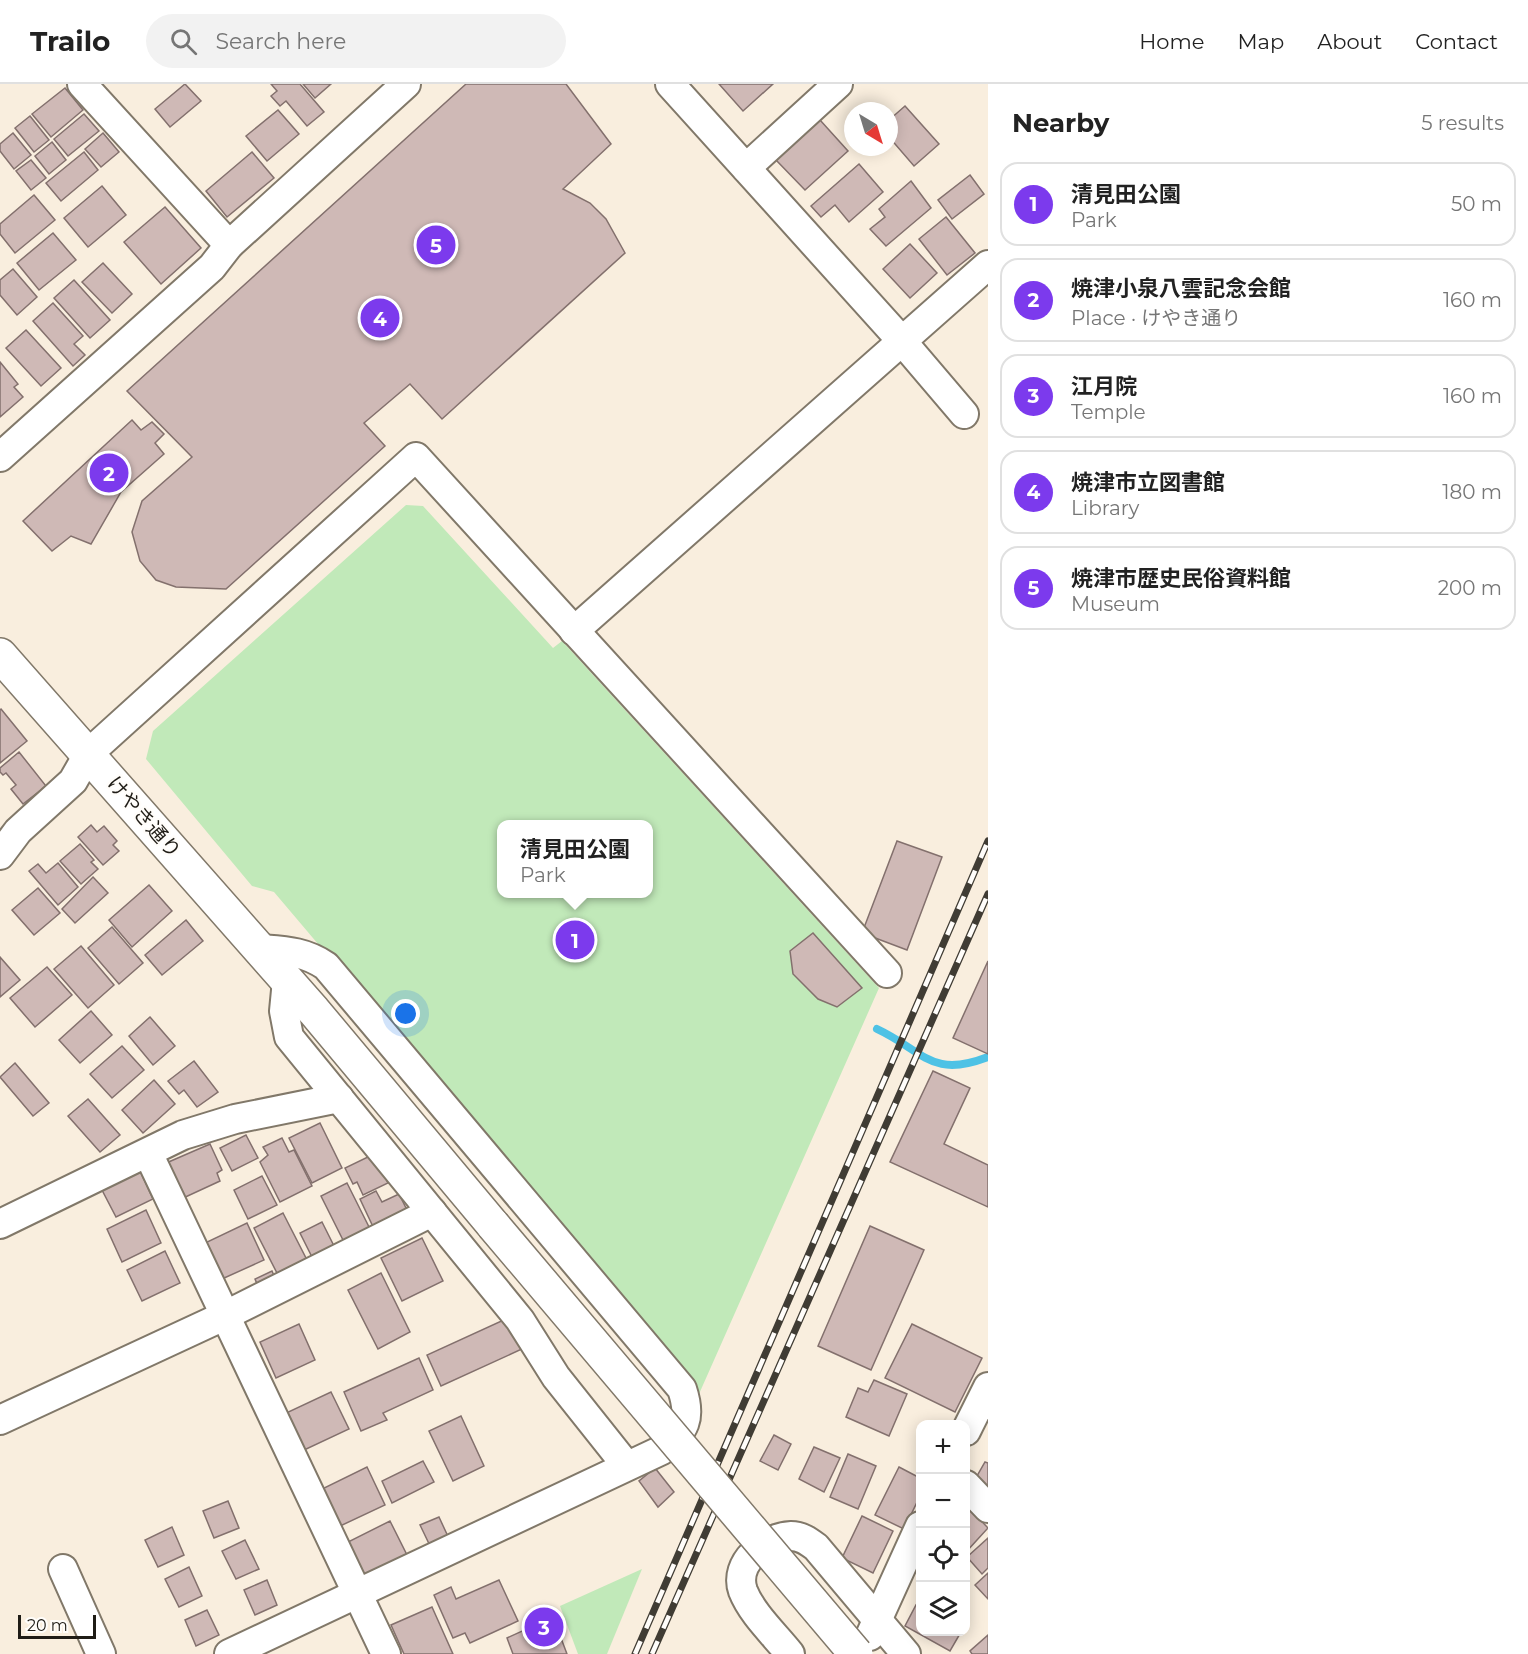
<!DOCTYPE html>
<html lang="en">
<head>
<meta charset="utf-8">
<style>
  :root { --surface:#fff; --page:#f2f2f2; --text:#222; --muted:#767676; --line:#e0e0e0; --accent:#7c3aed }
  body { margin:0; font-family:Montserrat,"Noto Sans JP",sans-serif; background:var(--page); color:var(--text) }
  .controls { position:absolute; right:18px; bottom:18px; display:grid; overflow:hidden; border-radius:12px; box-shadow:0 3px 15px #0003 }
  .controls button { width:54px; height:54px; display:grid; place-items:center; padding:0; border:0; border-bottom:2px solid var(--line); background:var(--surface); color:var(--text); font:30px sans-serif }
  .compass { position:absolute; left:844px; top:18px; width:54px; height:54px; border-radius:50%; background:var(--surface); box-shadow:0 3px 15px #0003; rotate:142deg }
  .scale { position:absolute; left:18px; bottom:15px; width:78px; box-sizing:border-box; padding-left:6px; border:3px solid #1f1c16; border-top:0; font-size:16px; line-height:21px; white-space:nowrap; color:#1f1c16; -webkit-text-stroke:4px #fffdfa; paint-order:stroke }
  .you { position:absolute; left:406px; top:930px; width:21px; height:21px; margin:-15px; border:4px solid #fff; border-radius:50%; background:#1a73e8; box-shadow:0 0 0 9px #1a73e833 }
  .badge { display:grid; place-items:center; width:39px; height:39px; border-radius:50%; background:var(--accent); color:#fff; font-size:20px; font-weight:700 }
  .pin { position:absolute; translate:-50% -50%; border:3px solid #fff; box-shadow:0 2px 6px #0006 }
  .popup { position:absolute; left:497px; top:736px; width:156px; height:78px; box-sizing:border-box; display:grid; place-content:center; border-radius:12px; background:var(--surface); filter:drop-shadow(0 2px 4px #0005); font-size:20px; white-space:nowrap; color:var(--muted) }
  .popup b { font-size:22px; color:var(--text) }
  .popup::after { content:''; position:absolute; left:50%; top:100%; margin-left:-12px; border:12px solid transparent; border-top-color:var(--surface) }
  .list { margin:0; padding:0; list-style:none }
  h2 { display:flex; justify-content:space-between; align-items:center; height:78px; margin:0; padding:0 24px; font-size:26px }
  h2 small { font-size:20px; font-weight:400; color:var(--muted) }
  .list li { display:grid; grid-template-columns:39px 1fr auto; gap:18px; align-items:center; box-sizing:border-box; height:84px; margin:0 12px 12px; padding:0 12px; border:2px solid var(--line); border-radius:18px }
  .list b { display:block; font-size:22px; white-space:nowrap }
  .list p { margin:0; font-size:20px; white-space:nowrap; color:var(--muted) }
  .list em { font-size:20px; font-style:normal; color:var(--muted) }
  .icon { flex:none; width:33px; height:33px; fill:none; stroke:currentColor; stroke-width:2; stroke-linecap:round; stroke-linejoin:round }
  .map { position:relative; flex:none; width:988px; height:1570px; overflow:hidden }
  header { display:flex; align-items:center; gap:36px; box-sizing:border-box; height:84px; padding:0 30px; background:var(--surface); border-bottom:2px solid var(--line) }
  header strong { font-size:28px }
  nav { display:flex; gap:33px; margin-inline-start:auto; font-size:21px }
  .search { width:420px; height:54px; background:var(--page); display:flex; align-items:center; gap:15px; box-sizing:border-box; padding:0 21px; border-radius:33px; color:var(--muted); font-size:22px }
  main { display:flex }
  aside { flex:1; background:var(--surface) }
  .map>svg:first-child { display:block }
</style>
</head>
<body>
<header>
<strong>Trailo</strong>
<div class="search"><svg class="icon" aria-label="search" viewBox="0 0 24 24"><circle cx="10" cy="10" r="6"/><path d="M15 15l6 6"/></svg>Search here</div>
<nav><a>Home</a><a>Map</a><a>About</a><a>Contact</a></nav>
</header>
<main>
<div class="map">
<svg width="988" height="1570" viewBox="0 0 988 1570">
  <rect width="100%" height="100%" fill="#f9eede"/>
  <!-- green -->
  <g fill="#c1e9b9" fill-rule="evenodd">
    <path d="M 406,421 L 423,422 L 553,564 L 562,557 L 879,904 L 699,1310 L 274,808 L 252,802 L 146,675 L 153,647 ZM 502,740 L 648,740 L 648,810 L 502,810 Z"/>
    <polygon points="642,1485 607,1570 578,1570 560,1522"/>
  </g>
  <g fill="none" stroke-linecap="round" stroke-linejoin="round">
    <!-- stream -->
    <path stroke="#4ec2e5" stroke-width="8" d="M 877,945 C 924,967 931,995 988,973"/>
  </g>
  <!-- building -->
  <g fill="#cfb9b6" stroke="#83706d" stroke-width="1.5">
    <polygon points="185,0 201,17 170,43 155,25"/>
    <polygon points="271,0 300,0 324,28 307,42 286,17 280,22 271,12 277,7"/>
    <polygon points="303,0 331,0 315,14"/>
    <polygon points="466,0 566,0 611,60 563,105 590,119 606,135 625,169 442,335 410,300 364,339 385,362 226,505 176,503 156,496 140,477 132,448 142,417 192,373 127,307"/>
    <polygon points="719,0 773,0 743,27"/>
    <polygon points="65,4 83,26 51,53 32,30"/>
    <polygon points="905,22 939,60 914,82 889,53 889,36"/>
    <polygon points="278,26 299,50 267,77 246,52"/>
    <polygon points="84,30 99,47 68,72 54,55"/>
    <polygon points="30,32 49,56 34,68 15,44"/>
    <polygon points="820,36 848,67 805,106 776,76"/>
    <polygon points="13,49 31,71 14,85 0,67 0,60"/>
    <polygon points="103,49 119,68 101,83 85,65"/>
    <polygon points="52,58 66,76 49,90 35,72"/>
    <polygon points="84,68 98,86 61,117 46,99"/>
    <polygon points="252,68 274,94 227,133 206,107"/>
    <polygon points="31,76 46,94 31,106 16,87"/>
    <polygon points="859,80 883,108 849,138 835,121 821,133 811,122"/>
    <polygon points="970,91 984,110 952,135 938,116"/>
    <polygon points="911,97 931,124 886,162 870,145 885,133 879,125"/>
    <polygon points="102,102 126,131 88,163 64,134"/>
    <polygon points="34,111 55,136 15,169 0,150 0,140"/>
    <polygon points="165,123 201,164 161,200 124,158"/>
    <polygon points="946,133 975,169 947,191 919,155"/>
    <polygon points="53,149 76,176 39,206 17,179"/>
    <polygon points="910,160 937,189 910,214 883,185"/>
    <polygon points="103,179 132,210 112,229 82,198"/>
    <polygon points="13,185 37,213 17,231 0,211 0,196"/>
    <polygon points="74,196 110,236 90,254 54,214"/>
    <polygon points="53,219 83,252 74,260 85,271 73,282 33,237"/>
    <polygon points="26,246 61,284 41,302 6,264"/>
    <polygon points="0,278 18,300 14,303 23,313 0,333"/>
    <polygon points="132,336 141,346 152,338 164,350 155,359 164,370 121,408 91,460 71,452 52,467 23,437"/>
    <polygon points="1,625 27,657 0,679 0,626"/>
    <polygon points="19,668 46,702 23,720 11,705 16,701 6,689 3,691 0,688 0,684"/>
    <polygon points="91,741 97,748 104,742 117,757 113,761 119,767 103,781 78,753"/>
    <polygon points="897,757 942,773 907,866 862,849"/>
    <polygon points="80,760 94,776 91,778 98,785 81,800 60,777"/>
    <polygon points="58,779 78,803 58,821 29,787 38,780 46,789"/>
    <polygon points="93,793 108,809 75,839 62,825"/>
    <polygon points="149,801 172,827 132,863 109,836"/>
    <polygon points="38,804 60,829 34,851 12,826"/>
    <polygon points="186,836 203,857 162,891 145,871"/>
    <polygon points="112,843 143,879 119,900 88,864"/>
    <polygon points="813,849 862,904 837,923 818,915 793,890 790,867"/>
    <polygon points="81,862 114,901 88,924 54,885"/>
    <polygon points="0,873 20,896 0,913"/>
    <polygon points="988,877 988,970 953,954"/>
    <polygon points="47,883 72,911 35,943 10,914"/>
    <polygon points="91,927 112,951 80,979 59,956"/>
    <polygon points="150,933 175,962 153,981 129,952"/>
    <polygon points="122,962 144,986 112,1014 90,990"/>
    <polygon points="194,977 218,1008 197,1023 184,1006 179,1010 168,997"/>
    <polygon points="15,979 49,1019 33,1032 0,993"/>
    <polygon points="933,987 970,1004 944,1060 988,1081 988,1123 890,1078"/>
    <polygon points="154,996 175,1020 143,1049 122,1026"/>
    <polygon points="88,1015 120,1051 100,1068 68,1032"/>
    <polygon points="320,1039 342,1084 312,1099 289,1054"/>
    <polygon points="246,1051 258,1074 232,1087 220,1064"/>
    <polygon points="282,1054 289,1068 294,1066 312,1102 280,1118 260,1078 268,1071 263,1063"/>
    <polygon points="210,1060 222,1086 217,1089 220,1097 179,1116 164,1080"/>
    <polygon points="374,1070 388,1099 363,1111 357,1098 353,1100 345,1084"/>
    <polygon points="140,1087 153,1115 116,1133 102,1106"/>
    <polygon points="262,1092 277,1121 248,1135 234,1106"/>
    <polygon points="347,1099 370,1145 344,1158 321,1112"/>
    <polygon points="376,1107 382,1118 399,1110 410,1132 376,1149 360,1115"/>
    <polygon points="146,1126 161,1159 122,1178 107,1145"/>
    <polygon points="283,1129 308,1178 279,1193 254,1144"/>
    <polygon points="322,1138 336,1166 314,1177 300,1149"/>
    <polygon points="247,1139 264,1176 222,1195 205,1159"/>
    <polygon points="870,1142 924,1166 871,1286 818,1262"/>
    <polygon points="422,1154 443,1197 402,1217 381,1174"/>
    <polygon points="165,1167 180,1199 142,1217 127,1186"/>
    <polygon points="272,1187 277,1199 260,1207 255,1195"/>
    <polygon points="381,1189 410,1248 378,1265 348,1206"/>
    <polygon points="508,1234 522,1265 441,1302 427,1271"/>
    <polygon points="299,1240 315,1276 276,1294 260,1258"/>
    <polygon points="912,1240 982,1274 955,1328 885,1294"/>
    <polygon points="419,1274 433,1306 383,1329 387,1336 361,1347 344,1308"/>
    <polygon points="874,1296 907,1310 889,1352 846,1333 858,1304 868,1308"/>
    <polygon points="331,1308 349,1345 302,1367 284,1330"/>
    <polygon points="461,1332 484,1382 453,1397 429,1347"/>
    <polygon points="774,1351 791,1360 778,1386 760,1377"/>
    <polygon points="814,1363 840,1374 824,1408 799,1395"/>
    <polygon points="848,1370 876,1382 858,1425 830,1413"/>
    <polygon points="423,1377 434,1398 392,1419 382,1397"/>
    <polygon points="985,1378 988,1379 988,1408 973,1399"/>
    <polygon points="367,1383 385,1421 338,1443 320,1406"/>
    <polygon points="899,1383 920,1394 920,1412 904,1445 875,1431"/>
    <polygon points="655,1384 674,1408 658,1423 639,1397"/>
    <polygon points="228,1417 239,1444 214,1454 203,1427"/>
    <polygon points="969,1424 988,1444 966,1468 966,1427"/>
    <polygon points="862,1432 893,1447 873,1489 842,1474"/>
    <polygon points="439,1433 451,1459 433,1468 420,1441"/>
    <polygon points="390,1437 407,1471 361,1494 344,1460"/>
    <polygon points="172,1443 184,1471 158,1483 145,1456"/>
    <polygon points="988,1454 988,1484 982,1490 967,1473"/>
    <polygon points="245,1456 259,1485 236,1495 222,1467"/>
    <polygon points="189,1483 202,1512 179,1523 165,1495"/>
    <polygon points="988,1489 988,1515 975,1501"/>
    <polygon points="267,1496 277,1521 255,1531 244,1506"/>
    <polygon points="499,1496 518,1537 470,1559 465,1549 453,1554 434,1511 451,1503 456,1515"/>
    <polygon points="916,1521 920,1524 920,1548 961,1548 950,1567 905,1542"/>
    <polygon points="432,1523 453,1570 404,1570 391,1541"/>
    <polygon points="207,1526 219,1551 196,1562 185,1536"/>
    <polygon points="553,1533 567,1570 513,1570 507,1554"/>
    <polygon points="988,1551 988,1570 972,1570 970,1567"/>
  </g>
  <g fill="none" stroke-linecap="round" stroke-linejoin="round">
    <!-- street casing -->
    <g stroke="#817869" stroke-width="32">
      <g id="street">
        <polyline points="82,0 229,161"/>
        <polyline points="670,0 901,256 964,330"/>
        <polyline points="746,84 838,0"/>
        <polyline points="0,373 212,183 229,161 406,0"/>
        <polyline points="574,547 988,181"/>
        <polyline points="0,771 18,747 73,697 89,669 416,373 887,889"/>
        <polyline points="287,896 284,927 289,953 520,1236 556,1293 626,1381"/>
        <polyline points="148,1069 386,1570"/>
        <polyline points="0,1140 183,1051 235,1035 339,1014"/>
        <polyline points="0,1336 224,1232 432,1128"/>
        <polyline points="966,1347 988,1303"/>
        <polyline points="966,1401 988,1424"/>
        <polyline points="63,1485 101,1570"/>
        <polyline points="870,1552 920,1442"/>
        <path d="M 229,1570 L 662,1366 C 685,1346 692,1335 682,1305 L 326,882 C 304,867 285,867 259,865"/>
        <path d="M 790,1570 C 775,1551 752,1530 743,1507 C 733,1479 765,1453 791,1452 C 801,1452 808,1457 816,1463 L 906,1570"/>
      </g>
    </g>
    <!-- secondary casing -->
    <g stroke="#817869" stroke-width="36">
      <polyline id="secondary" points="0,571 314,927 493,1141"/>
    </g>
    <!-- street -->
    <use href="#street" stroke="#fff" stroke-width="28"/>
    <!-- secondary -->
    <use href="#secondary" stroke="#fff" stroke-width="33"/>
    <!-- rail casing -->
    <g stroke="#403c34" stroke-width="7">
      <g id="rail">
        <polyline points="635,1570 988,757"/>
        <polyline points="652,1570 988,810"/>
      </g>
    </g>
    <!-- rail -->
    <use href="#rail" stroke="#fffdfa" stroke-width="4.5" stroke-dasharray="14" stroke-linecap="butt"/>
    <!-- secondary-bridge casing -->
    <g stroke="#817869" stroke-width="36" stroke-linecap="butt">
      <polyline id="secondary-bridge" points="493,1141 856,1570"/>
    </g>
    <!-- secondary-bridge -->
    <use href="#secondary-bridge" stroke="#fff" stroke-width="33"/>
  </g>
  <g text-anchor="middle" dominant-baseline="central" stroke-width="4.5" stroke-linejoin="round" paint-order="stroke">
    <!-- street labels -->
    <g font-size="20" fill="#1f1c16" stroke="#fffdfa">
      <text transform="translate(144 733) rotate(49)">けやき通り</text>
    </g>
  </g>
</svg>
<div class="controls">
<button>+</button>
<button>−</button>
<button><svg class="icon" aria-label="locate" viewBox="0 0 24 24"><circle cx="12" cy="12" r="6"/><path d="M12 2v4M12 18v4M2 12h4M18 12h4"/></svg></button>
<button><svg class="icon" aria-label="layers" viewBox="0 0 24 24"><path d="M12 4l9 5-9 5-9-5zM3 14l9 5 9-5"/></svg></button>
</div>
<svg class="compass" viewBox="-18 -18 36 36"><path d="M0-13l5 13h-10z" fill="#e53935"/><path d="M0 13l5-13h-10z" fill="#767676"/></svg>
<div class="scale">20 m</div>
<div class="you"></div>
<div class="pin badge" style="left:575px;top:856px">1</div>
<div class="popup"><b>清見田公園</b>Park</div>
<div class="pin badge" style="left:109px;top:389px">2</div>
<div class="pin badge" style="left:544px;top:1543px">3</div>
<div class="pin badge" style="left:380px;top:234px">4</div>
<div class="pin badge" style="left:436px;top:161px">5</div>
</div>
<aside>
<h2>Nearby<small>5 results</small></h2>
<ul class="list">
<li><span class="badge">1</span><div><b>清見田公園</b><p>Park</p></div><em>50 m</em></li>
<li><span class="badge">2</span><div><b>焼津小泉八雲記念会館</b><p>Place · けやき通り</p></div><em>160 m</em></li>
<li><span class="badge">3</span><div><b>江月院</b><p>Temple</p></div><em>160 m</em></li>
<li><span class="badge">4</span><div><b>焼津市立図書館</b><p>Library</p></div><em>180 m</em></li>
<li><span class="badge">5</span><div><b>焼津市歴史民俗資料館</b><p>Museum</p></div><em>200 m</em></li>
</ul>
</aside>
</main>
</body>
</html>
